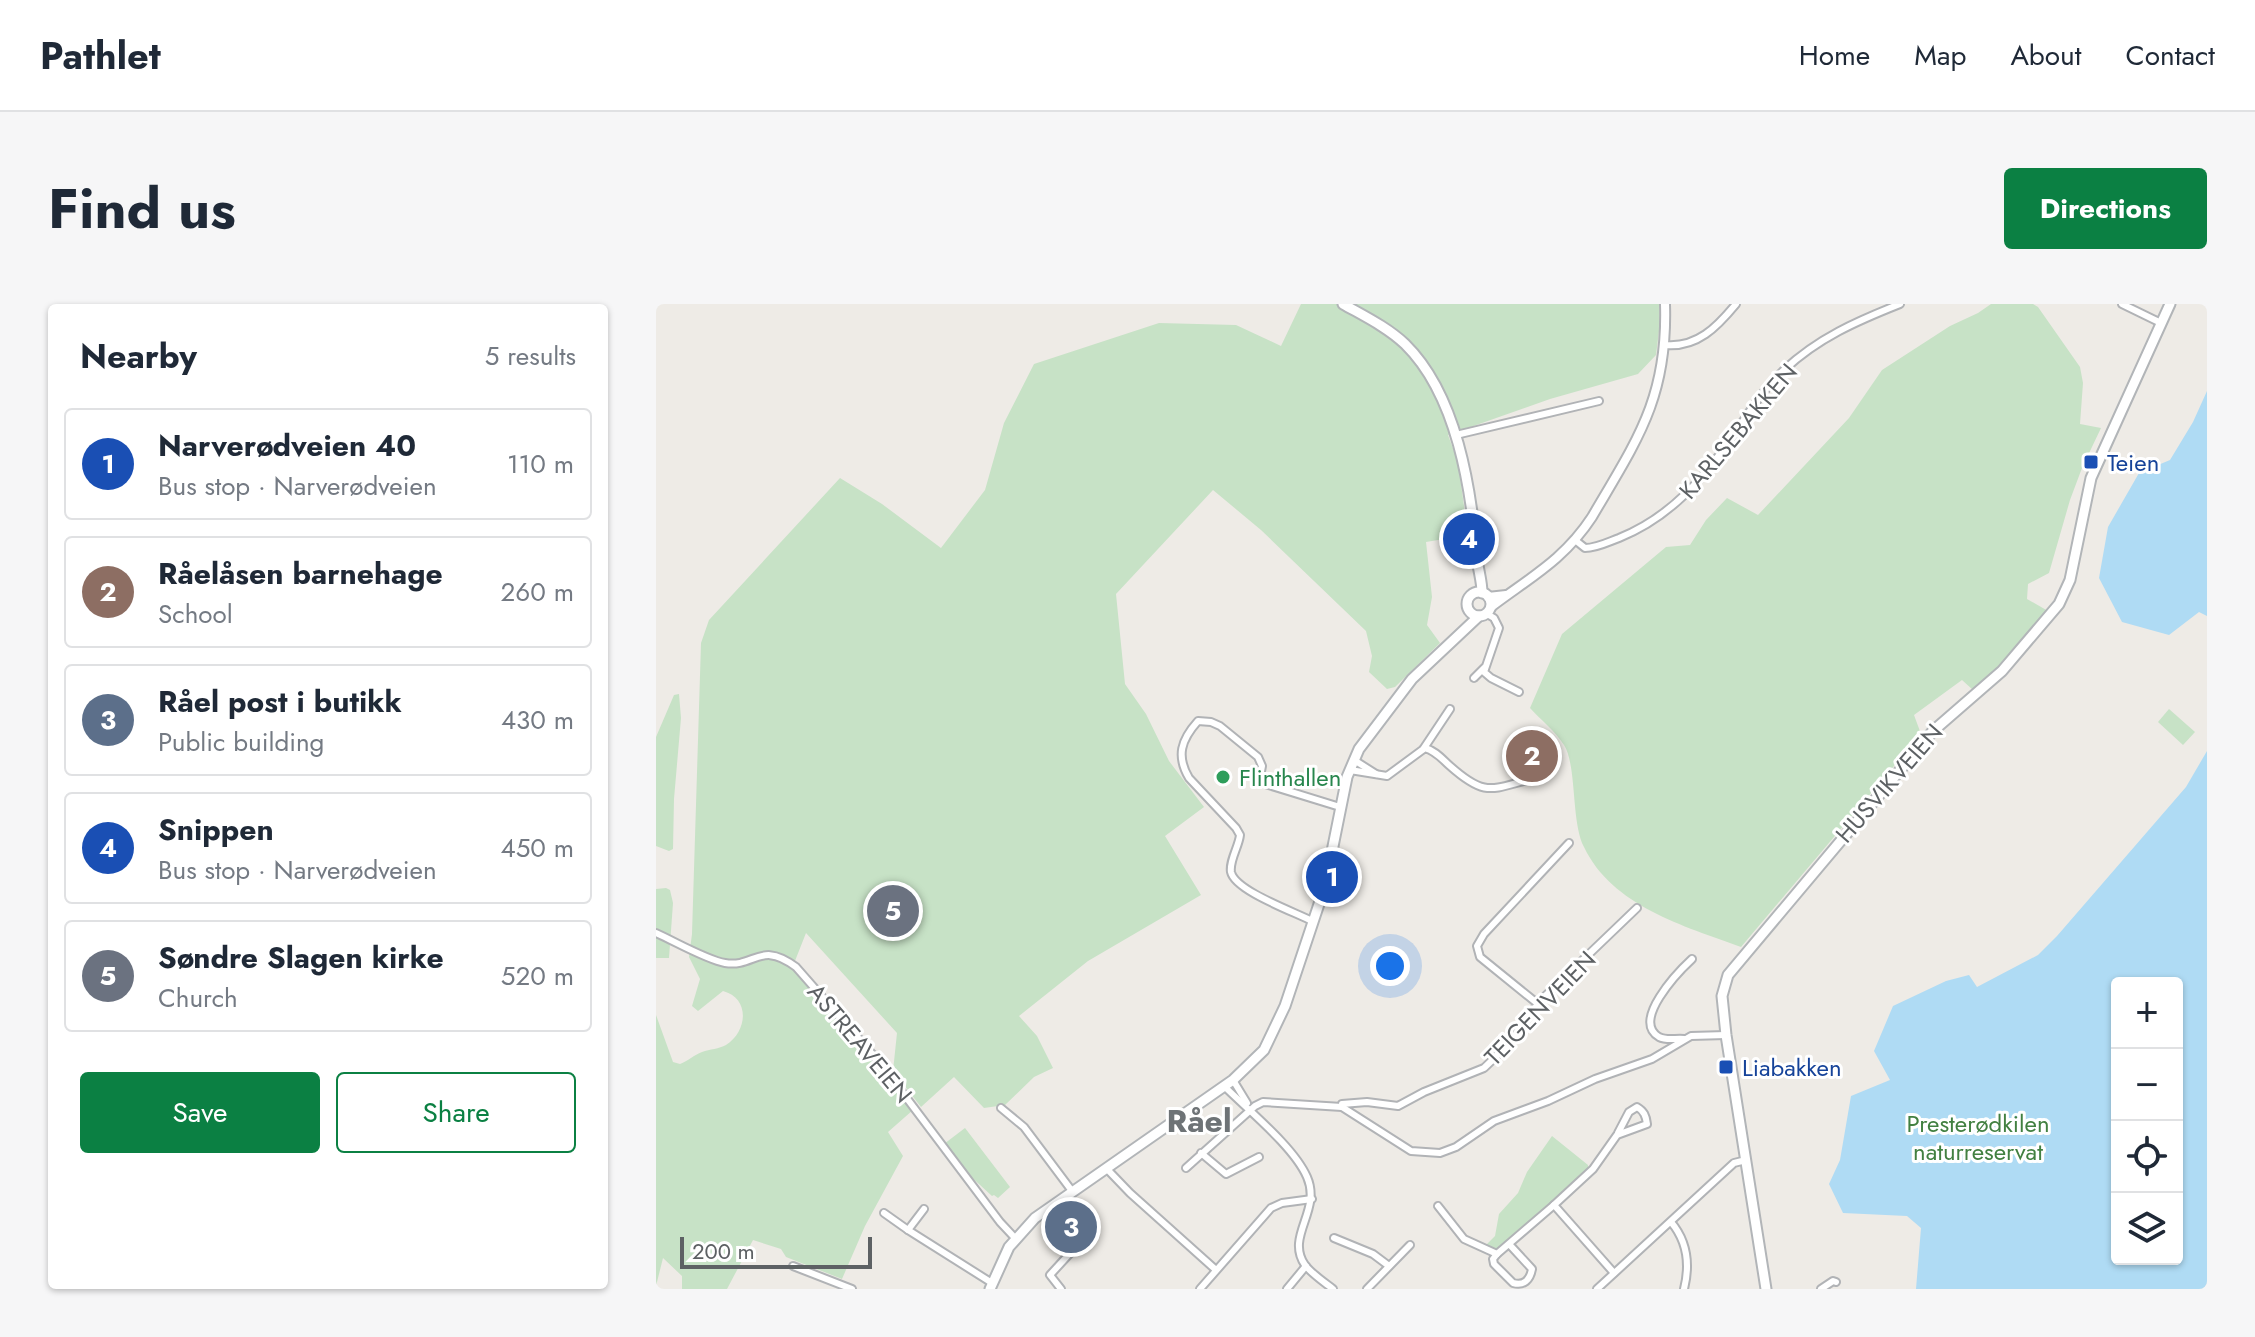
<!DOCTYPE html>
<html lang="en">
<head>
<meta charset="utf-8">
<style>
  :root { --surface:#fff; --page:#f6f6f7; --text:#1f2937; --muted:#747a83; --line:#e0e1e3; --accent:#0b8043 }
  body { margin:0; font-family:Jost,sans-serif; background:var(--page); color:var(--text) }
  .controls { position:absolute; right:24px; bottom:24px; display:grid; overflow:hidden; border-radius:8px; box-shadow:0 2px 6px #0004 }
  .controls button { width:72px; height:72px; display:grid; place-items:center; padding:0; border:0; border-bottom:2px solid var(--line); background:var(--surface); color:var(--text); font:40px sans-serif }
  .scale { position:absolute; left:24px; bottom:20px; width:192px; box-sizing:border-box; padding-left:8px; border:4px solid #5d6164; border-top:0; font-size:22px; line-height:28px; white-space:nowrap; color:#5d6164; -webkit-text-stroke:6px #fff; paint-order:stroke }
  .you { position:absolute; left:734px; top:662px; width:28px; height:28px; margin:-20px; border:6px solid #fff; border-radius:50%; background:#1a73e8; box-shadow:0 0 0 12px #1a73e833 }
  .badge { display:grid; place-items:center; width:52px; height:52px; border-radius:50%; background:var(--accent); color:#fff; font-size:26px; font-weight:700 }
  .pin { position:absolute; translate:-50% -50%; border:4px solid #fff; box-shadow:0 2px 8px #0006 }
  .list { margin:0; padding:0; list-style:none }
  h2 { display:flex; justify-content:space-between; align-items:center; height:104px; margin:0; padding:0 32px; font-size:34px }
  h2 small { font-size:26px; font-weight:400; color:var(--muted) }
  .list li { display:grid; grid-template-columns:52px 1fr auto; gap:24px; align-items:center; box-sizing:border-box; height:112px; margin:0 16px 16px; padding:0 16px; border:2px solid var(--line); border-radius:8px }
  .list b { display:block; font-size:30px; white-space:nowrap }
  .list p { margin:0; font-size:26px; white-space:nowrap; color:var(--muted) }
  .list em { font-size:26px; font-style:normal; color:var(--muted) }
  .actions { display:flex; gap:16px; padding:24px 32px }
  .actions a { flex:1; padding:18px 0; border:2px solid var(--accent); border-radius:8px; text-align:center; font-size:28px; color:var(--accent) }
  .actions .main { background:var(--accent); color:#fff }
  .icon { flex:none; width:44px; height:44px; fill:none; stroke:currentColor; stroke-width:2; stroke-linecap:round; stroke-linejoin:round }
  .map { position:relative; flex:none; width:1551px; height:985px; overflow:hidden; border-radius:8px }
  header { display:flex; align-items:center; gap:48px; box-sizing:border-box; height:112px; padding:0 40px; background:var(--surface); border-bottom:2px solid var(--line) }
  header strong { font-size:38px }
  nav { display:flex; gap:44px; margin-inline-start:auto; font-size:28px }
  .intro { display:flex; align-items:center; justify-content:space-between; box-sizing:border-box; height:192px; padding:0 48px }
  h1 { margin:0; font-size:56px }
  .button { padding:20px 36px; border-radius:8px; background:var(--accent); color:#fff; font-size:28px; font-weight:700 }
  main { display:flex; gap:48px; padding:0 48px }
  aside { flex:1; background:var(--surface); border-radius:8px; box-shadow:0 2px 6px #0004 }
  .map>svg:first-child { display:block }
</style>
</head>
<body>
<header>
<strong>Pathlet</strong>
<nav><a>Home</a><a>Map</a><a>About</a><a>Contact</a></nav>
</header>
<div class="intro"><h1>Find us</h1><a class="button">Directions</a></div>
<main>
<aside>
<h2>Nearby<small>5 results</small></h2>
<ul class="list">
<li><span class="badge" style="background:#1a4fb4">1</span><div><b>Narverødveien 40</b><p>Bus stop · Narverødveien</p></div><em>110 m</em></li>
<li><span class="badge" style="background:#8d6e63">2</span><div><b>Råelåsen barnehage</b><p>School</p></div><em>260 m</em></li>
<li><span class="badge" style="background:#5c6f8a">3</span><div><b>Råel post i butikk</b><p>Public building</p></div><em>430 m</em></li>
<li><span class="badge" style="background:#1a4fb4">4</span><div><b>Snippen</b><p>Bus stop · Narverødveien</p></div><em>450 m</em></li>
<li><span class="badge" style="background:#6b7280">5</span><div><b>Søndre Slagen kirke</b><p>Church</p></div><em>520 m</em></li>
</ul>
<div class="actions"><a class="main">Save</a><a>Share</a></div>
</aside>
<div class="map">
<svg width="1551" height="985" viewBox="0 0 1551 985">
  <rect width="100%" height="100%" fill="#eeebe6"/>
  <!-- green -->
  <g fill="#c7e2c6">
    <path d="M 645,0 L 1003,0 L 1004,19 L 1000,51 L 982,70 L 894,95 L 792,131 L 802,158 L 812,231 L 770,238 L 776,293 L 771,321 L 784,339 L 739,383 L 731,385 L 713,368 L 716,352 L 710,327 L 605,226 L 557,186 L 460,290 L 469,380 L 490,410 L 513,457 L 548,503 L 509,532 L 545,591 L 432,657 L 363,712 L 381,732 L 397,764 L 378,773 L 349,801 L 328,804 L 298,773 L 265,803 L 237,767 L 241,729 L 150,629 L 137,662 L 222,760 L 257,806 L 232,828 L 247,852 L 209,922 L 186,975 L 130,953 L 125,945 L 97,936 L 71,985 L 26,985 L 26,972 L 7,954 L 0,982 L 0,711 L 17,758 L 24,760 C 32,757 38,751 46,748 C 54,745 63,745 70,741 C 92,727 94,694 67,687 L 42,707 L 36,702 L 44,675 L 33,653 L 36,630 L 45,339 L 53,316 L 184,174 L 226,200 L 285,244 L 329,186 L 348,119 L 378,60 L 503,19 L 580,21 L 625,42 Z"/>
    <path d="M 1335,0 L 1377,0 L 1382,3 L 1424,63 L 1427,79 L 1424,120 L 1445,124 L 1426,164 L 1414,196 L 1393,269 L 1372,280 L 1371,295 L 1392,307 L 1339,367 L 1317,386 L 1306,376 L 1258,411 L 1265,430 L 1085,643 C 1028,622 956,602 928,543 C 915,519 921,461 908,441 C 899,427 885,416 874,404 L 906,330 L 1010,243 L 1034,241 L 1050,216 L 1071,194 L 1102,211 L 1193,114 L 1226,66 L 1294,22 L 1322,9 Z"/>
    <polygon points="23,390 25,414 18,495 17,545 13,547 0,542 0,433 18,391"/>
    <polygon points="1513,405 1539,428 1527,441 1502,418"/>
    <polygon points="10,584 14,586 17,599 13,654 0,654 0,585"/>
    <polygon points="309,824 354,883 342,894 338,891 336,892 311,869 288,840"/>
    <polygon points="896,832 932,861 932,866 842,947 829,942 839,932 843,910 862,889 871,868"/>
  </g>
  <!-- water -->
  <g fill="#afdbf4" fill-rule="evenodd">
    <polygon points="1551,87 1551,312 1543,308 1513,331 1466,318 1443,274 1452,223 1483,169 1514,156 1537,118"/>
    <path d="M 1551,447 L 1551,985 L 1260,985 L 1265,924 L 1251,912 L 1187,909 L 1173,880 L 1184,856 L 1195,792 L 1234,776 L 1218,747 L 1237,702 L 1290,677 L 1313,671 L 1321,683 L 1382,651 L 1401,632 L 1530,483 ZM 1461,679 L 1521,679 L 1521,955 L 1461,955 Z"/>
  </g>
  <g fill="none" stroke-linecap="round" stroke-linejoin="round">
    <!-- minor casing -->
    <g stroke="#b1b3b6" stroke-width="10">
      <g id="minor">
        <polyline points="1466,0 1505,19"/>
        <path d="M 1009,41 C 1041,44 1061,23 1080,0"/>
        <polyline points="800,131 943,97"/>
        <path d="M 919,236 L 929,244 C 941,244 952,238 963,234 C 1015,213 1048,174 1079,129 C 1094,107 1108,84 1128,66 C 1162,34 1201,17 1244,0"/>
        <polyline points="831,310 838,314 843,324 828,368 835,374 863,388"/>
        <polyline points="818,374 828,364"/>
        <polyline points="768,444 794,405"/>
        <polyline points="698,456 720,470"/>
        <path d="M 694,466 L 731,472 L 769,444 C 780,447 786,455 794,462 C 831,495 836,484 880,474"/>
        <path d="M 656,617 C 639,608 579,587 575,568 C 573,557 583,542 584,531 L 580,524 L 533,474 C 520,452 525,436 542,417 L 555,418 L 564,422 L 602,453 L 606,462 L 603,478 L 684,503"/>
        <path d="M 0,629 C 18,637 51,656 69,659 C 99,664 104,636 140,663 L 225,760 L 344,918 L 359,934"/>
        <polyline points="882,700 824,653 821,642 828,630 913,539"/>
        <path d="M 1028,735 C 1020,734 1011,737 1003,733 C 975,717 1022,668 1036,655"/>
        <polyline points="577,776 591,799"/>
        <path d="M 568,782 C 592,806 638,843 651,873 C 666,907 629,932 649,961 C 656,970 668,978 677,985"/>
        <polyline points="686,803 686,800 711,798 742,802 768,788 828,764 852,741 884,697 981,604"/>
        <polyline points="345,804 368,823 416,887"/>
        <polyline points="545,849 570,870 603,853"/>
        <polyline points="450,864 474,889 560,966"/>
        <polyline points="530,864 599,802 607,798 686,803 755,847 784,849 800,843 838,817 892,797 939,775 996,755 1035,732 1070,731"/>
        <polyline points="782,902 808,935 841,950"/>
        <polyline points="268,905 252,926 336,979"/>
        <polyline points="228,909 252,926"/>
        <path d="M 1015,918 C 1031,937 1034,961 1028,985"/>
        <polyline points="678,934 717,950 733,962"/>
        <path d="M 853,940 L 876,965 C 874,976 868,982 857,979 L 838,960 L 837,955 L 841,950 L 898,901"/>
        <polyline points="137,962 196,985"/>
        <path d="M 958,969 L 898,901 L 937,865 L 961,831 L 991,820 C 990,812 988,807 981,803 L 973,808 L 962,829"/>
        <polyline points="405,985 394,971 416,947"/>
        <polyline points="544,985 615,904 626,899 656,895"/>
        <polyline points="631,985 650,962"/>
        <polyline points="711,985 754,941"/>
        <polyline points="941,985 1078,859 1090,856"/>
        <polyline points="1165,985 1177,977 1180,978"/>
      </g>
    </g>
    <!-- tertiary casing -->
    <g stroke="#b1b3b6" stroke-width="12">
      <g id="tertiary">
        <polyline points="832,293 850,291"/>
        <path d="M 835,303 C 873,274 908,256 936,213 C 981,136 1012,94 1009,0"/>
      </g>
    </g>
    <!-- secondary casing -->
    <g stroke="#b2b5b8" stroke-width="13">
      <g id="secondary">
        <path d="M 687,0 C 708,12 731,23 749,40 C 801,91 815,184 821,253 C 822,266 826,276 826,289"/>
        <circle cx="823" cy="300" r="12"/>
        <polyline points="334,985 353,943 379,914 577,776 608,746 629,702 669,582 691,473 703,445 756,375 823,312"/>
        <polyline points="1110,985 1070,731 1066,692 1072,671 1277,427 1346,367 1403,300 1414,276 1435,174 1514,0"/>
      </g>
    </g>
    <!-- minor -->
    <use href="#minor" stroke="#fff" stroke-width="6"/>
    <!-- tertiary -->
    <use href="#tertiary" stroke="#fff" stroke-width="8"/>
    <!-- secondary -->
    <use href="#secondary" stroke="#fff" stroke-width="9"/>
  </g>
  <!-- markers -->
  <g fill="#1a4fb4" stroke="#fff" stroke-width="3">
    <rect x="1427" y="150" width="16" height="16" rx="4"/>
    <rect x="1062" y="755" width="16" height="16" rx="4"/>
  </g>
  <circle fill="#2e9e5b" stroke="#fff" stroke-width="3" cx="567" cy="473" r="8"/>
  <g text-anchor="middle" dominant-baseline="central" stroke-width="6" stroke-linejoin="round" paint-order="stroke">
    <!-- street labels -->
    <g font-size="24" fill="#5d6164" stroke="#fff">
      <text transform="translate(1082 127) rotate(-50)">KARLSEBAKKEN</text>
      <text transform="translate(1233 479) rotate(-49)">HUSVIKVEIEN</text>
      <text transform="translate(884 704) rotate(-46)">TEIGENVEIEN</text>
      <text transform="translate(204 739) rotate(50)">ASTREAVEIEN</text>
    </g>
    <!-- transit labels -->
    <g font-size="24" fill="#164399" stroke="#fff" text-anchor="start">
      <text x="1451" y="158">Teien</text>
      <text x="1086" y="763">Liabakken</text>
    </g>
    <!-- leisure labels -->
    <g font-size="24" fill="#27864d" stroke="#fff" text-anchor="start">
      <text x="583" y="473">Flinthallen</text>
    </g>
    <!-- park labels -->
    <g font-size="24" fill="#428041" stroke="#fff">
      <text x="1322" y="819">Presterødkilen<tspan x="1322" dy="28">naturreservat</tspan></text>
    </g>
    <!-- district labels -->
    <g font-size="32" font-weight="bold" fill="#6e7376" stroke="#fff">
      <text x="543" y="817">Råel</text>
    </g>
  </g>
</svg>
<div class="controls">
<button>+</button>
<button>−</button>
<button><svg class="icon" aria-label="locate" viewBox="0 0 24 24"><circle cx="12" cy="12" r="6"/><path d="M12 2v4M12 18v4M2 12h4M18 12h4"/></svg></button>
<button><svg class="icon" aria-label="layers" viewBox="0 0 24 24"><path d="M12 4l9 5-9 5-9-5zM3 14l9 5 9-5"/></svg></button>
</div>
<div class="scale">200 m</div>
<div class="you"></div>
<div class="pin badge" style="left:676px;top:573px;background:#1a4fb4">1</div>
<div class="pin badge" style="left:876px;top:452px;background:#8d6e63">2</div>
<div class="pin badge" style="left:415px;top:923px;background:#5c6f8a">3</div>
<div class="pin badge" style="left:813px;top:235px;background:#1a4fb4">4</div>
<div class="pin badge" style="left:237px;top:607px;background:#6b7280">5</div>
</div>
</main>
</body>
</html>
